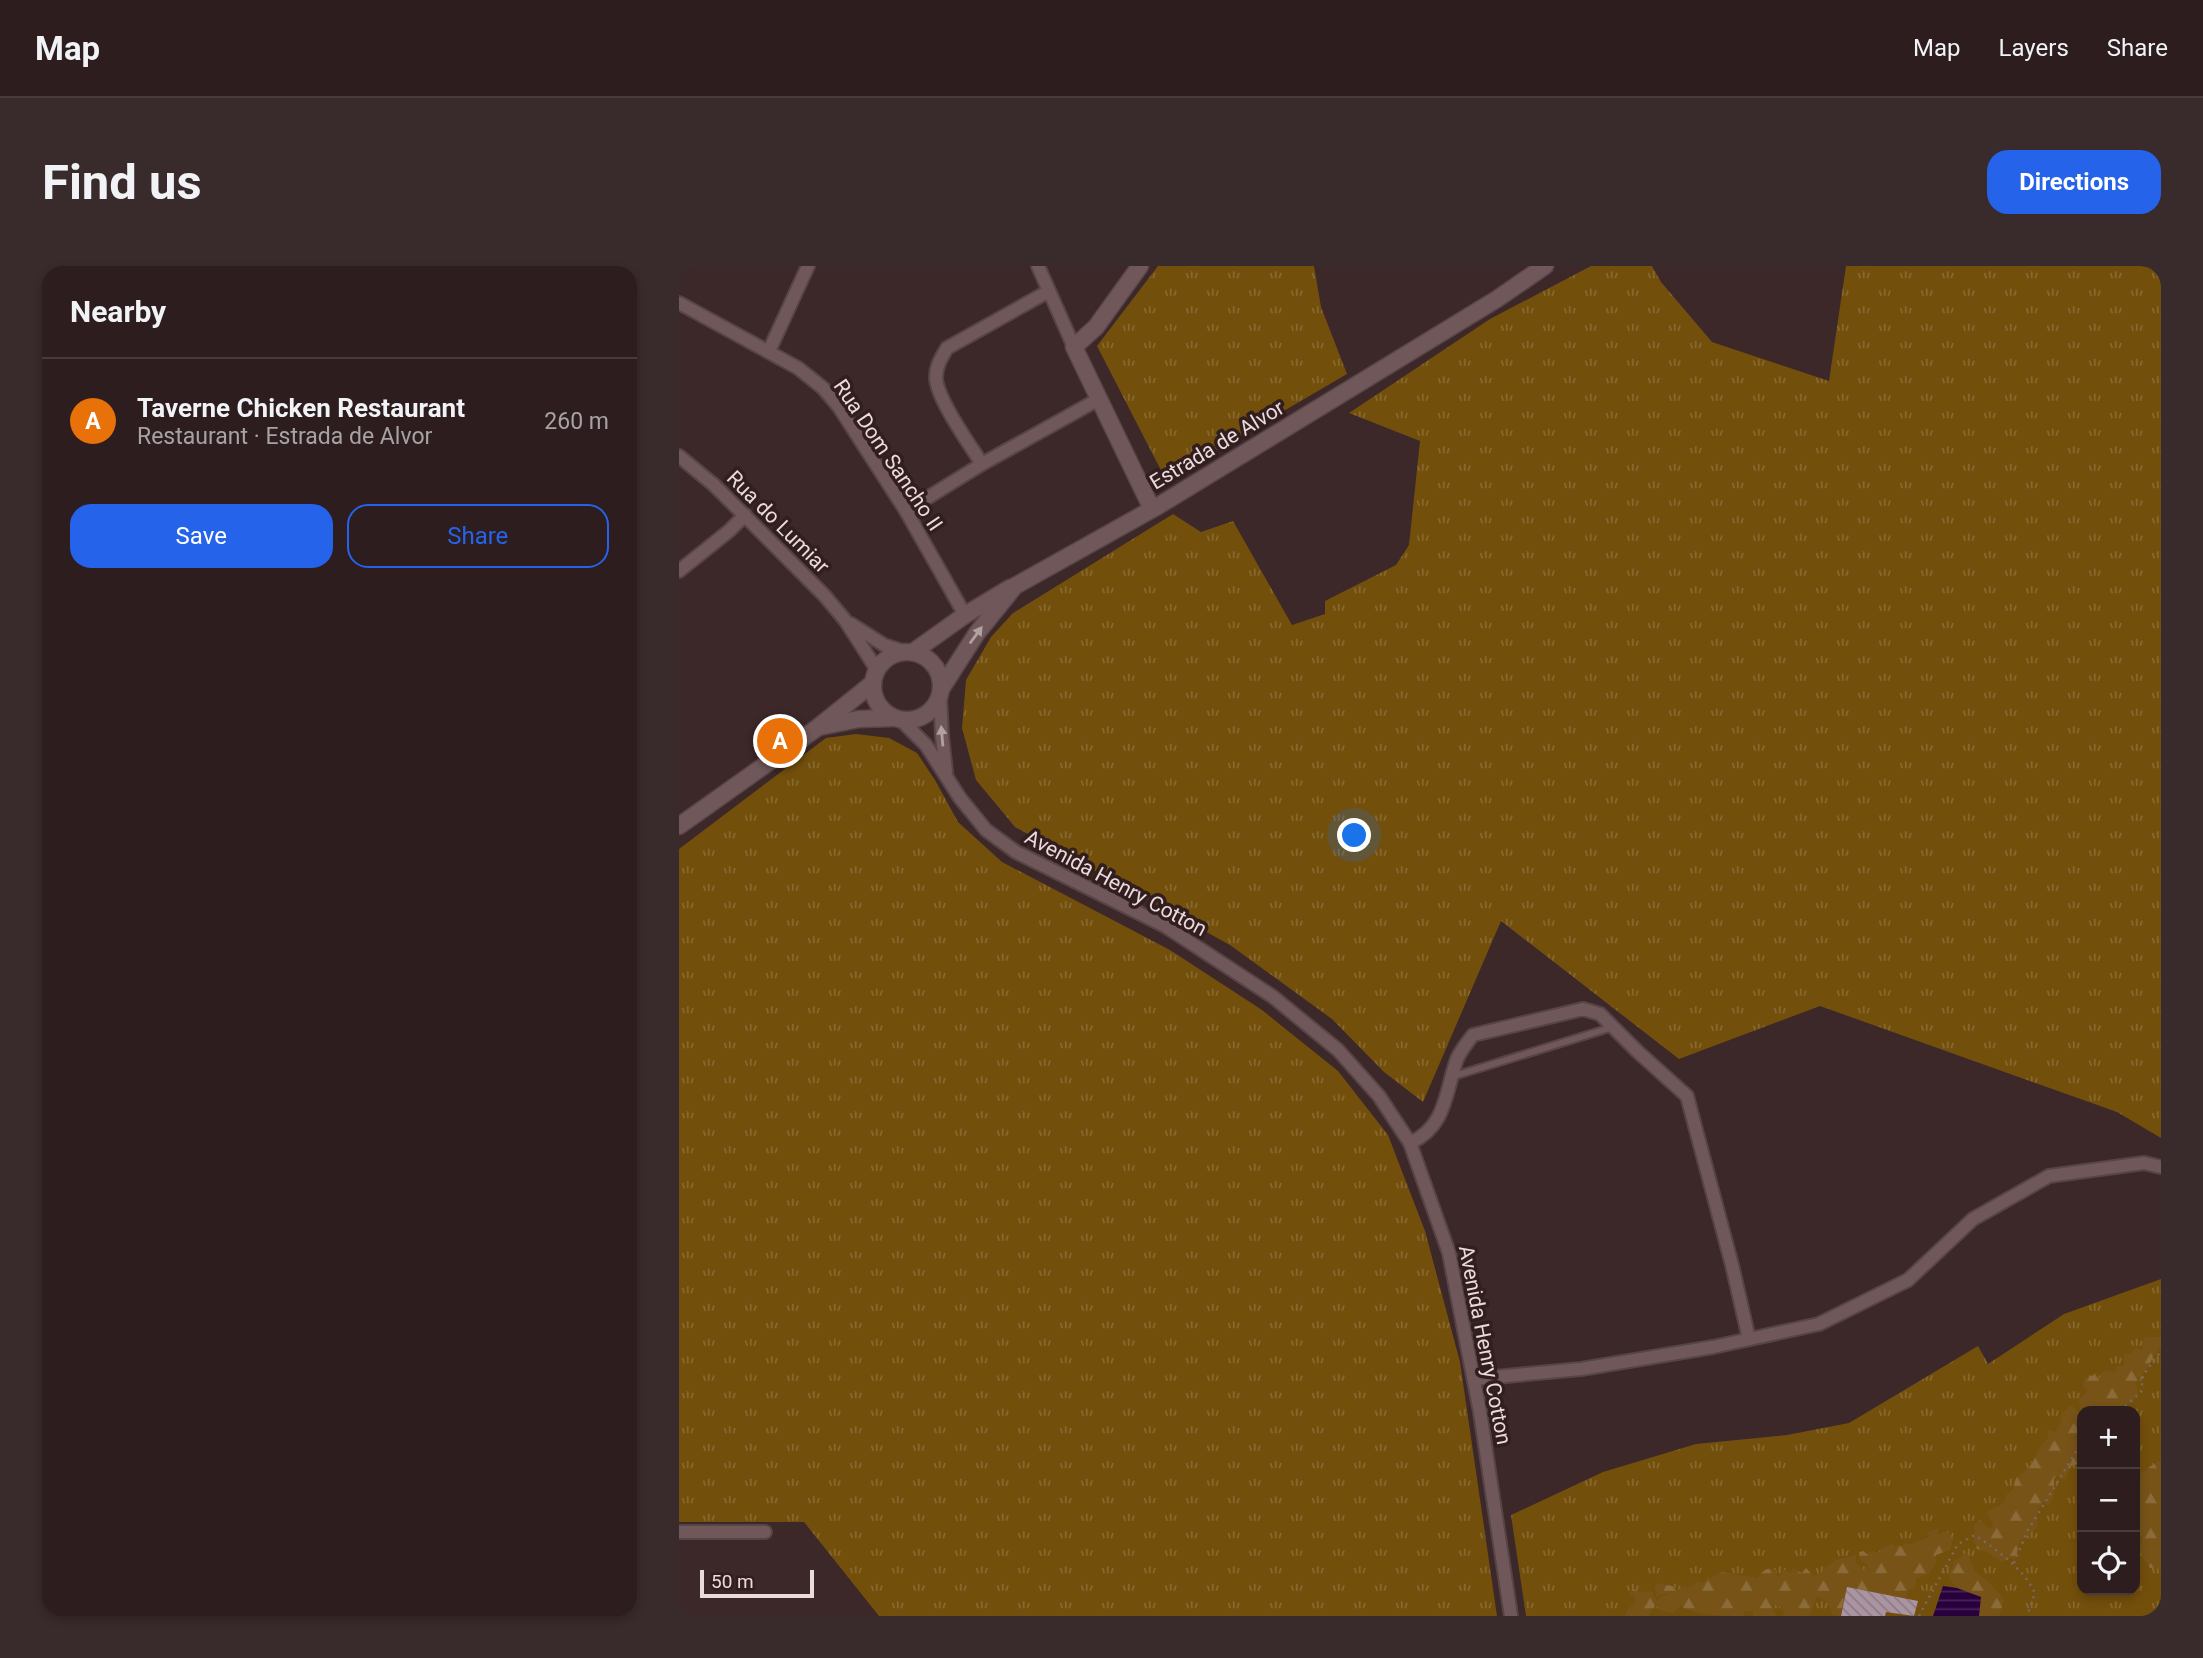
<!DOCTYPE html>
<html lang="en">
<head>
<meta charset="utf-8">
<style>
  :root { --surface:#2d1d1f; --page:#392a2c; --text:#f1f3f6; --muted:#a7a2a4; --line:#483b3d; --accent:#2563eb }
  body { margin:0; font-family:Roboto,sans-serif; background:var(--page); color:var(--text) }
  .controls { position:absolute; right:21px; bottom:21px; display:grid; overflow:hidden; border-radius:14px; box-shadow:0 4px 10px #0003 }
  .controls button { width:63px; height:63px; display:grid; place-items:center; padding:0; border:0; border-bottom:2px solid var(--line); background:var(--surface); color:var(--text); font:35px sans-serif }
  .scale { position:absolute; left:21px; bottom:18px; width:114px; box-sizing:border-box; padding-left:7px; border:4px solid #eadbdc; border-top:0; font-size:19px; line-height:24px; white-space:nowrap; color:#eadbdc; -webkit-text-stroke:5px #321d1f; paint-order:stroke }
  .you { position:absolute; left:676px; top:570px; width:24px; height:24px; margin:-18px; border:5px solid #fff; border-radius:50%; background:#1a73e8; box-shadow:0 0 0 10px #1a73e833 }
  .badge { display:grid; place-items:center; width:46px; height:46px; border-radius:50%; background:var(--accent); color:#fff; font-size:23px; font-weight:700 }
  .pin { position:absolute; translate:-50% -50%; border:4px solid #fff; box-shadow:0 2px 7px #0006 }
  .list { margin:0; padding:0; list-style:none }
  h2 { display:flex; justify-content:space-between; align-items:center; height:91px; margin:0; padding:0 28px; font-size:30px }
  h2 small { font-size:23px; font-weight:400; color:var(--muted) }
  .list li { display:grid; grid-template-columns:46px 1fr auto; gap:21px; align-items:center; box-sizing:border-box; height:126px; padding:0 28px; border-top:2px solid var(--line) }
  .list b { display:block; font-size:26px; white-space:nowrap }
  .list p { margin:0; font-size:23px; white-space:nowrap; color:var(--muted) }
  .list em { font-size:23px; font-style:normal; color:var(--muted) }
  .actions { display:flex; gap:14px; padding:21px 28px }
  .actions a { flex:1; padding:16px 0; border:2px solid var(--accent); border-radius:21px; text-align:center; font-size:24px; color:var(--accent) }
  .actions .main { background:var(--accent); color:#fff }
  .icon { flex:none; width:38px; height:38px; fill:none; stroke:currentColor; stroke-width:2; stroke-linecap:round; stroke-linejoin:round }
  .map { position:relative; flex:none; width:1482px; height:1350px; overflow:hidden; border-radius:21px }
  header { display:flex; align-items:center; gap:42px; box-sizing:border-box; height:98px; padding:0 35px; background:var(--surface); border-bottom:2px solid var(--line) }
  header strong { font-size:33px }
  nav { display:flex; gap:38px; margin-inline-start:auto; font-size:24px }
  .intro { display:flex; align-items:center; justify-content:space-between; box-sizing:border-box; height:168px; padding:0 42px }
  h1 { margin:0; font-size:49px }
  .button { padding:18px 32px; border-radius:21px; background:var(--accent); color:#fff; font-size:24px; font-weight:700 }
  main { display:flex; gap:42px; padding:0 42px }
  aside { flex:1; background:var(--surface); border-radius:21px; box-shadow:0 4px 10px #0003 }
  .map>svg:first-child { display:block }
</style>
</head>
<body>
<header>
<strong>Map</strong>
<nav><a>Map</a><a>Layers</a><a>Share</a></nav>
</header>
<div class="intro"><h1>Find us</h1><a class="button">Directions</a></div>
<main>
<aside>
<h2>Nearby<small></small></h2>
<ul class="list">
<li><span class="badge" style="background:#e8710a">A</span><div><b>Taverne Chicken Restaurant</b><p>Restaurant · Estrada de Alvor</p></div><em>260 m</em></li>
</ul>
<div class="actions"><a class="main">Save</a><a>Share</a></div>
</aside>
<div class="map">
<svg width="1482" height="1350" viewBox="0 0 1482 1350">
  <defs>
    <pattern id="grass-tufts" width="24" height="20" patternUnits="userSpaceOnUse" patternTransform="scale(1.75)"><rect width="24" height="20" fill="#734f0c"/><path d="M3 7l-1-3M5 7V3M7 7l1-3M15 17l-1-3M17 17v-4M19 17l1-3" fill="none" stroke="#87682f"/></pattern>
    <pattern id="forest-firs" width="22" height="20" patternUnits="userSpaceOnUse" patternTransform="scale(1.75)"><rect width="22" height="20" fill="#775318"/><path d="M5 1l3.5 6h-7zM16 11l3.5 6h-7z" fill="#8a6b39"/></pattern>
    <pattern id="water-rules" width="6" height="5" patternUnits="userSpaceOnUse" patternTransform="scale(1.75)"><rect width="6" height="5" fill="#28003d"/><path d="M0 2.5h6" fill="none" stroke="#472558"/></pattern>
    <pattern id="building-back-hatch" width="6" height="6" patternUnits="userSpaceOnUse" patternTransform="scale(1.75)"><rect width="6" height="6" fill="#ab94a1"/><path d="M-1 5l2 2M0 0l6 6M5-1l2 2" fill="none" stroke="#8d7b84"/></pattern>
  </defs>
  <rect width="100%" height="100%" fill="#3c2729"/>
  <!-- grass -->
  <g fill="url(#grass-tufts)">
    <polygon points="479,0 635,0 642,41 668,108 487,214 418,80"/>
    <polygon points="912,0 973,0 982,16 1033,76 1150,115 1167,0 1482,0 1482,872 1438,846 1141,740 1000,793 822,655 744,836 705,806 653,753 551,679 336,561 297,514 283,462 287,414 312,371 334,347 494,248 522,266 554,255 613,359 646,348 646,335 717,299 730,279 741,175 670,147 811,53"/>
    <polygon points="177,468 210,472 238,487 256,514 279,556 323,596 491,684 583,744 659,805 709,869 746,965 781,1096 818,1350 200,1350 125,1256 0,1256 0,583 147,472"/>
    <path d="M 1482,1013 L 1482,1194 C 1472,1197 1467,1207 1456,1208 L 1456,1145 L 1403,1145 L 1403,1324 L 1456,1324 L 1456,1256 L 1463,1276 L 1482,1303 L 1482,1350 L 847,1350 L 832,1249 L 924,1206 L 1017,1178 L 1108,1169 L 1170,1157 L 1299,1080 L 1309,1098 L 1385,1048 Z"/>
  </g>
  <!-- forest -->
  <g fill="url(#forest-firs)">
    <path d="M 1468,1071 L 1482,1071 L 1482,1081 C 1472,1090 1475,1092 1469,1101 C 1462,1110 1454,1113 1459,1127 L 1454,1136 L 1443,1139 L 1438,1145 L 1403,1145 L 1403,1171 L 1398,1187 L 1398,1198 L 1392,1200 L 1386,1214 L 1381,1209 L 1375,1212 L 1375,1230 L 1370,1240 L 1365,1236 L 1358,1242 L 1359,1259 L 1350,1269 L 1340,1275 L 1337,1293 L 1329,1292 L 1322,1296 L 1308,1286 L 1298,1283 L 1295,1274 L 1295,1259 L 1301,1254 L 1309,1263 L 1315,1260 L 1308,1246 L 1325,1237 L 1327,1229 L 1335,1223 L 1337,1212 C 1354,1204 1356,1183 1370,1171 L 1368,1163 L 1376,1166 L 1382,1157 L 1382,1148 L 1392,1139 L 1401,1147 L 1400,1133 L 1409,1125 L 1404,1120 L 1406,1113 L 1414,1109 L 1421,1112 L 1421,1109 L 1427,1104 L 1437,1106 L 1438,1100 L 1445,1100 L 1445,1089 L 1453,1087 L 1457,1081 L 1464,1084 L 1463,1074 Z"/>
    <path d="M 1482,1194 L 1482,1303 L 1471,1302 L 1460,1285 L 1463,1276 L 1456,1256 L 1456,1208 C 1467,1207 1472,1197 1482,1194 Z"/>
    <path d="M 1260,1262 L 1258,1267 L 1261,1269 L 1268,1265 L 1274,1273 L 1271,1284 L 1257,1289 L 1257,1296 L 1251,1307 L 1237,1312 L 1236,1322 L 1229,1324 L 1227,1332 L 1168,1321 L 1161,1350 L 1154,1349 L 1149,1337 L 1138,1330 L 1130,1350 L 1106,1350 L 1103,1342 L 1093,1338 L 1097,1350 L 1074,1350 L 1075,1345 L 1066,1345 L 1065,1350 C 1043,1350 1020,1350 1001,1340 L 995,1347 L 981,1344 L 976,1338 L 970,1350 L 946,1350 L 947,1346 L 957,1335 L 955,1329 L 951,1331 L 951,1327 L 954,1323 L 961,1326 L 972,1325 L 978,1335 L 984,1330 L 989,1329 L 989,1327 L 977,1330 L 976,1320 L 979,1317 L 996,1321 L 998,1324 L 1006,1320 L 1010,1322 L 1010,1317 L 1013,1320 L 1018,1315 L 1024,1317 L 1027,1315 L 1028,1310 L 1031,1313 L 1041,1306 L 1078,1312 C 1084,1305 1088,1300 1097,1304 L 1098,1310 L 1103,1308 L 1104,1303 L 1112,1307 L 1113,1302 L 1123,1307 L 1127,1302 L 1135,1310 L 1140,1308 L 1157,1294 L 1177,1289 L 1177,1297 L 1185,1304 L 1189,1300 L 1181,1294 L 1180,1286 L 1185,1285 L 1187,1288 L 1194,1285 L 1200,1288 C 1202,1282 1207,1280 1213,1278 L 1217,1281 L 1220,1279 L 1223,1281 L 1226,1277 L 1230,1279 L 1250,1271 L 1248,1266 Z"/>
    <polygon points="1288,1286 1296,1306 1312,1318 1325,1334 1320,1350 1300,1350 1301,1331 1278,1322 1270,1312 1275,1295"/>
  </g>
  <!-- water -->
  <polygon fill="url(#water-rules)" points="1264,1320 1278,1322 1302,1331 1300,1350 1254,1350"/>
  <!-- building -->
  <polygon fill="url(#building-back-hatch)" points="1168,1321 1239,1335 1235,1350 1207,1346 1206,1350 1162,1350"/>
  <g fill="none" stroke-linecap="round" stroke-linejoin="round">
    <!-- service casing -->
    <g stroke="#574447" stroke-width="10">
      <polyline id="service" points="775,810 934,761"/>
    </g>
    <!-- minor casing -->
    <g stroke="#574447" stroke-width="16">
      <g id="minor">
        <polyline points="359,0 395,81"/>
        <polyline points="0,37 119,102 144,122 160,141 227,245 286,349"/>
        <polyline points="90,85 129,0"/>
        <polyline points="0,190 35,219 145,329 166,354 198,404"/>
        <path d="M 303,198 C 291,179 258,133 257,112 C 257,100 262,92 268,82 L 370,25"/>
        <polyline points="227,245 303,198 420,133"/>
        <polyline points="0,305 50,265 66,249"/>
        <polyline points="172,358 205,379 227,386"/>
        <polyline points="261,430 263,470 267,505"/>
        <polyline points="222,454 247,479 281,532 307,564 337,586 486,660 593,730 659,784 700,830 731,877 770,987 801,1146 832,1350"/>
        <path d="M 731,877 C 768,860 766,826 778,793 C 782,784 788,777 794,769 L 904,743 L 921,748 L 959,786 L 1008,830 L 1053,999 L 1070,1073"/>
        <polyline points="795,1113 902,1103 1034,1081 1140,1058 1229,1014 1294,953 1370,910 1465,897 1482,901"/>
        <polyline points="0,1266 86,1266"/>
      </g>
    </g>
    <!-- tertiary casing -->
    <g stroke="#574447" stroke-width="19">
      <g id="tertiary">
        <polyline points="461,0 417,61 395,81 473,243"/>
        <circle cx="228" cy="420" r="34"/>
        <polyline points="234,386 286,349 331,322"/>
        <polyline points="262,423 298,367 336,320 479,240 818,33 866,0"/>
        <polyline points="140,461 180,453 215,452"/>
        <polyline points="0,560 138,462 194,417"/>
      </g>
    </g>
    <!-- path -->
    <g stroke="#7a6769" stroke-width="2.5" stroke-dasharray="2 5" stroke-linecap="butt">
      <polyline points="1441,1145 1462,1126 1464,1109 1482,1085"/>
      <polyline points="1335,1297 1349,1264 1403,1176"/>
      <path d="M 1240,1350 L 1279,1278 L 1296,1269 C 1320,1286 1343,1301 1356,1327 L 1348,1350"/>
    </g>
    <!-- service -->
    <use href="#service" stroke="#70585a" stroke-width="6"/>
    <!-- minor -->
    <use href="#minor" stroke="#70585a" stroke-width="12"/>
    <!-- tertiary -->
    <use href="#tertiary" stroke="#70585a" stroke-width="16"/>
  </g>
  <!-- one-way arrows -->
  <defs><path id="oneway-solid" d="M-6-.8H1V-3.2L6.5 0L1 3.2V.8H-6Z" transform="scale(1.75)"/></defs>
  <g fill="#b3a0a2">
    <use href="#oneway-solid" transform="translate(297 369) rotate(-54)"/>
    <use href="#oneway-solid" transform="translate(263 470) rotate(-95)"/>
  </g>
  <g text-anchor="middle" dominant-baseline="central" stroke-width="7" stroke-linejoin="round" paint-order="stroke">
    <!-- street labels -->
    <g font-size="21" fill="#eadbdc" stroke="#321d1f">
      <text transform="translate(538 179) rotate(-31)">Estrada de Alvor</text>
      <text transform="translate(209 189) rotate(56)">Rua Dom Sancho II</text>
      <text transform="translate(99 256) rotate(45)">Rua do Lumiar</text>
      <text transform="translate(437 617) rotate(28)">Avenida Henry Cotton</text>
      <text transform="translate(806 1079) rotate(79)">Avenida Henry Cotton</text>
    </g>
  </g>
</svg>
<div class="controls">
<button>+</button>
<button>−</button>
<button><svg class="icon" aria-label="locate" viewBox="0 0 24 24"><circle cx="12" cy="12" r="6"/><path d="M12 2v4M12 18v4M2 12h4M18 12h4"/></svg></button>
</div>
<div class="scale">50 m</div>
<div class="you"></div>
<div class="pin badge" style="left:101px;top:475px;background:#e8710a">A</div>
</div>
</main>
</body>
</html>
